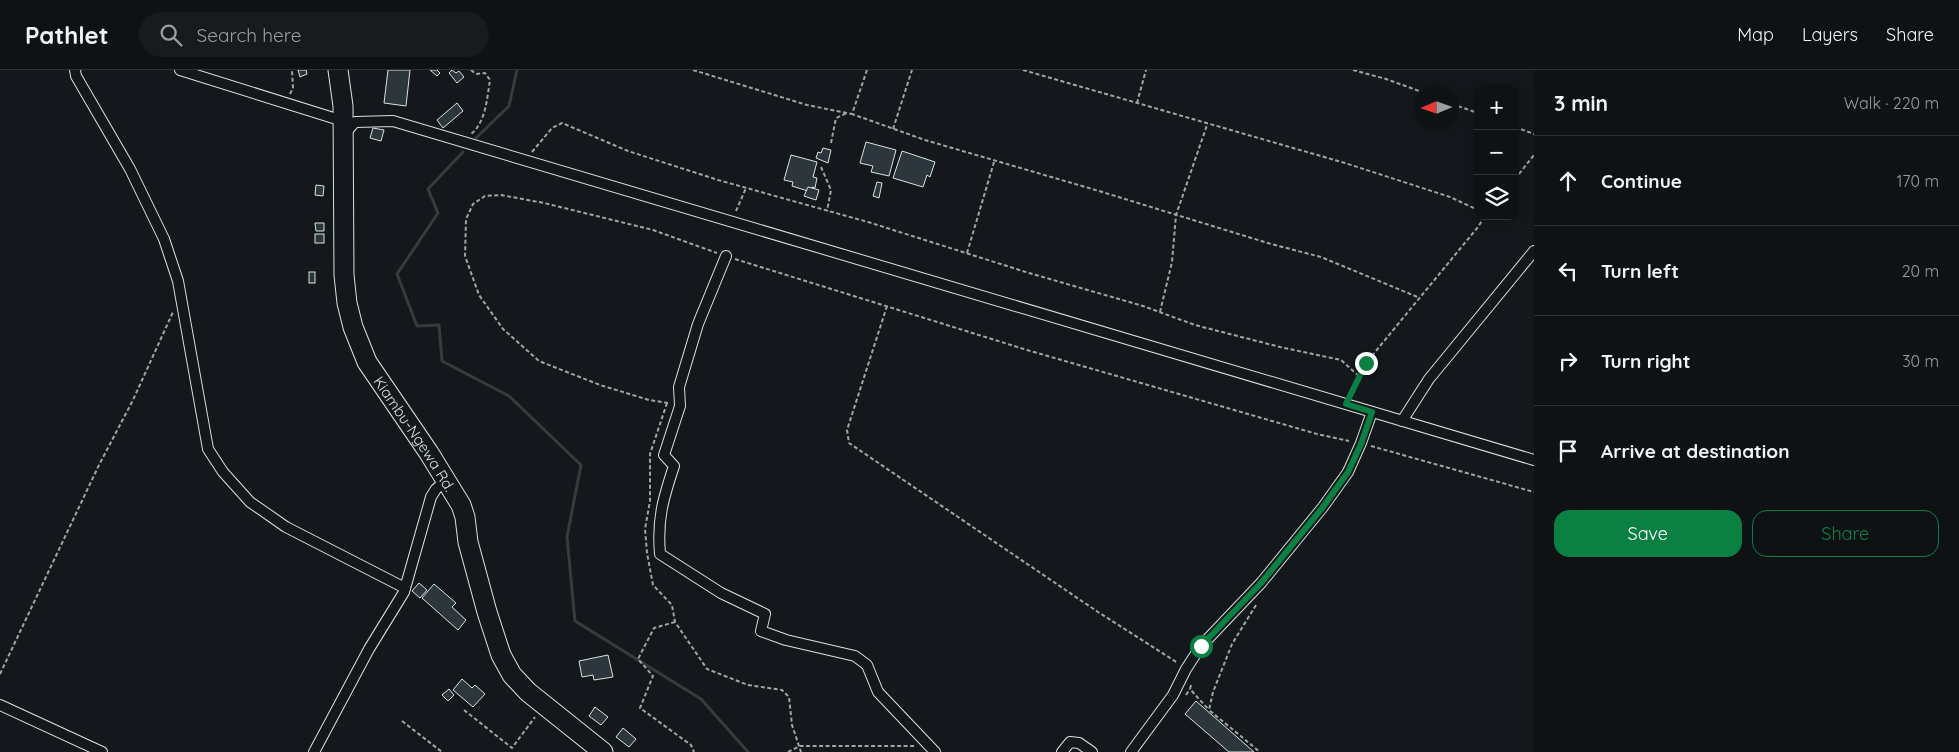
<!DOCTYPE html>
<html lang="en">
<head>
<meta charset="utf-8">
<style>
  :root { --surface:#0f1215; --page:#181b1e; --text:#f1f3f6; --muted:#9b9ea0; --line:#2f3234; --accent:#0b8043 }
  body { margin:0; font-family:Quicksand,sans-serif; background:var(--page); color:var(--text) }
  .controls { position:absolute; right:15px; top:15px; display:grid; overflow:hidden; border-radius:10px; box-shadow:0 2px 12px #0003 }
  .controls button { width:45px; height:45px; display:grid; place-items:center; padding:0; border:0; border-bottom:1px solid var(--line); background:var(--surface); color:var(--text); font:25px sans-serif }
  .compass { position:absolute; left:1414px; top:15px; width:45px; height:45px; border-radius:50%; background:var(--surface); box-shadow:0 2px 12px #0003; rotate:268deg }
  .stop { position:absolute; width:15px; height:15px; margin:-11px; border:4px solid #0b8043; border-radius:50%; background:#fff }
  .stop.end { background:#0b8043; border-color:#fff; box-shadow:0 1px 5px #0008 }
  .list { margin:0; padding:0; list-style:none }
  h2 { display:flex; justify-content:space-between; align-items:center; height:65px; margin:0; padding:0 20px; font-size:21px }
  h2 small { font-size:16px; font-weight:400; color:var(--muted) }
  .list li { display:grid; grid-template-columns:32px 1fr auto; gap:15px; align-items:center; box-sizing:border-box; height:90px; padding:0 20px; border-top:1px solid var(--line) }
  .list b { display:block; font-size:19px; white-space:nowrap }
  .list em { font-size:16px; font-style:normal; color:var(--muted) }
  .actions { display:flex; gap:10px; padding:15px 20px }
  .actions a { flex:1; padding:11px 0; border:1px solid var(--accent); border-radius:15px; text-align:center; font-size:18px; color:var(--accent) }
  .actions .main { background:var(--accent); color:#fff }
  .icon { flex:none; width:28px; height:28px; fill:none; stroke:currentColor; stroke-width:2; stroke-linecap:round; stroke-linejoin:round }
  .map { position:relative; flex:none; width:1534px; height:682px; overflow:hidden }
  header { display:flex; align-items:center; gap:30px; box-sizing:border-box; height:70px; padding:0 25px; background:var(--surface); border-bottom:1px solid var(--line) }
  header strong { font-size:24px }
  nav { display:flex; gap:28px; margin-inline-start:auto; font-size:18px }
  .search { width:350px; height:45px; background:var(--page); display:flex; align-items:center; gap:12px; box-sizing:border-box; padding:0 18px; border-radius:28px; color:var(--muted); font-size:19px }
  main { display:flex }
  aside { flex:1; background:var(--surface) }
  .map>svg:first-child { display:block }
</style>
</head>
<body>
<header>
<strong>Pathlet</strong>
<div class="search"><svg class="icon" aria-label="search" viewBox="0 0 24 24"><circle cx="10" cy="10" r="6"/><path d="M15 15l6 6"/></svg>Search here</div>
<nav><a>Map</a><a>Layers</a><a>Share</a></nav>
</header>
<main>
<div class="map">
<svg width="1534" height="682" viewBox="0 0 1534 682">
  <rect width="100%" height="100%" fill="#14181c"/>
  <g fill="none" stroke-linecap="round" stroke-linejoin="round">
    <!-- stream -->
    <g stroke="#363b3e" stroke-width="3">
      <polyline points="476,68 509,36 517,0"/>
      <polyline points="463,82 428,119 438,143 397,204 417,256 439,255 442,291 509,326 581,395 567,467 575,551 701,629 748,682"/>
    </g>
  </g>
  <!-- building -->
  <g fill="#2c363c" stroke="#d8e6dc">
    <polygon points="298,0 306,0 307,4 300,7"/>
    <polygon points="388,0 410,0 406,36 384,33"/>
    <polygon points="430,0 437,0 440,3 437,6"/>
    <polygon points="452,0 456,3 459,1 464,7 457,13 449,3"/>
    <polygon points="457,33 463,41 443,58 437,50"/>
    <polygon points="373,58 384,60 381,71 370,68"/>
    <polygon points="866,72 896,80 889,106 871,102 873,96 860,93"/>
    <polygon points="823,78 831,80 828,93 816,88 818,82 821,83"/>
    <polygon points="902,81 935,92 930,107 927,105 923,117 893,108"/>
    <polygon points="791,85 817,92 813,107 817,108 815,118 812,117 811,122 792,116 793,112 784,110"/>
    <polygon points="877,112 882,113 879,128 873,126"/>
    <polygon points="316,115 324,116 323,126 315,125"/>
    <polygon points="808,117 819,120 816,130 804,126"/>
    <polygon points="315,153 324,153 324,161 316,161"/>
    <rect x="315" y="164" width="9" height="9"/>
    <rect x="309" y="202" width="6" height="11"/>
    <polygon points="419,513 427,520 420,528 412,521"/>
    <polygon points="434,514 456,533 452,537 466,550 458,560 422,528"/>
    <polygon points="608,585 613,607 594,610 593,605 582,607 579,591"/>
    <polygon points="462,609 472,618 475,615 485,624 473,637 453,620"/>
    <polygon points="449,619 454,625 448,631 442,625"/>
    <polygon points="1196,631 1254,682 1229,682 1185,644"/>
    <polygon points="595,637 608,647 601,655 589,646"/>
    <polygon points="623,658 636,669 629,677 616,667"/>
  </g>
  <g fill="none" stroke-linecap="round" stroke-linejoin="round">
    <!-- street casing -->
    <g stroke="#d8e6dc" stroke-width="12">
      <g id="street">
        <polyline points="75,0 76,6 130,99 164,169 178,211 208,379 223,402 250,432 286,457 405,518"/>
        <polyline points="180,0 343,51"/>
        <polyline points="346,66 348,60 355,52 393,51 1534,390"/>
        <path d="M 726,186 L 698,254 L 679,317 L 680,336 L 664,385 L 674,396 C 663,429 657,449 660,484 L 721,523 L 765,544 L 761,561 L 786,570 L 855,586 L 867,595 L 878,622 L 935,682"/>
        <polyline points="1402,351 1429,309 1534,181"/>
        <polyline points="0,635 102,682"/>
        <polyline points="314,682 369,579 404,522 431,427 436,419 447,410"/>
        <polyline points="1062,682 1070,672 1079,673 1092,682"/>
        <polyline points="1131,682 1173,625 1186,599 1201,576 1261,513 1323,437 1348,402 1361,373 1372,342"/>
      </g>
    </g>
    <!-- highway casing -->
    <g stroke="#d8e6dc" stroke-width="21">
      <g id="highway">
        <path id="s1" d="M 338,0 L 343,36 L 344,205 L 347,233 L 353,257 L 367,292 L 429,383 L 461,435 L 465,447 L 468,472 L 487,542 L 501,585 L 512,605 L 528,622 L 603,682"/>
      </g>
    </g>
    <!-- path -->
    <g stroke="#9da8a2" stroke-width="2" stroke-dasharray="4 2.5" stroke-linecap="butt">
      <path d="M 471,0 L 476,4 L 485,3 L 490,10 C 487,28 486,52 471,64"/>
      <polyline points="693,0 807,35 852,44"/>
      <polyline points="867,0 852,44 925,70 1099,121 1271,174 1321,187 1420,228"/>
      <polyline points="1023,0 1345,93 1450,127 1478,140"/>
      <polyline points="1353,0 1386,9 1422,22"/>
      <polyline points="290,24 293,18 292,0"/>
      <polyline points="1137,33 1146,0"/>
      <polyline points="1452,34 1478,43"/>
      <polyline points="1515,57 1534,64"/>
      <polyline points="893,59 912,0"/>
      <polyline points="831,73 836,48 847,43"/>
      <polyline points="532,82 552,58 562,53 628,81 718,110 868,152 1029,203 1143,236 1195,255 1280,277 1341,290 1360,307"/>
      <polyline points="821,97 831,120 827,141"/>
      <polyline points="1515,109 1534,85"/>
      <polyline points="736,141 746,118"/>
      <polyline points="967,183 994,92"/>
      <polyline points="735,189 1027,280 1317,364 1349,371"/>
      <polyline points="887,236 847,360 849,373 1098,542 1178,593"/>
      <polyline points="1160,242 1172,192 1176,145 1207,55"/>
      <polyline points="1351,326 1366,293 1478,157 1483,149 1482,146"/>
      <polyline points="667,333 650,384 650,431 645,459 647,483 653,515 672,535 675,552 707,599 748,615 782,620 789,627 792,655 801,682"/>
      <polyline points="668,333 649,330 600,315 539,291 503,259 479,225 465,186 466,149 473,134 485,126 501,125 544,133 653,160 717,183"/>
      <polyline points="1371,376 1534,422"/>
      <polyline points="1256,535 1232,574 1213,622 1209,640 1260,682"/>
      <polyline points="675,552 654,558 638,589 653,606 640,638 691,675 694,682"/>
      <polyline points="0,604 99,395 133,330 173,242"/>
      <polyline points="1191,615 1190,619 1209,640"/>
      <polyline points="1186,625 1190,619"/>
      <polyline points="464,640 512,678 535,647"/>
      <polyline points="402,651 442,682"/>
      <polyline points="788,682 800,676 914,676"/>
    </g>
    <!-- street -->
    <use href="#street" stroke="#14181c" stroke-width="10"/>
    <!-- highway -->
    <use href="#highway" stroke="#14181c" stroke-width="19"/>
  </g>
  <g fill="none" stroke-linecap="round" stroke-linejoin="round">
    <!-- route -->
    <polyline stroke="#0b8043" stroke-width="6" points="1201,576 1261,513 1323,437 1348,402 1361,374 1372,342 1346,334 1366,293"/>
  </g>
  <g text-anchor="middle" dominant-baseline="central" stroke-width="4" stroke-linejoin="round" paint-order="stroke">
    <!-- street labels -->
    <g font-size="15" fill="#d8e6dc" stroke="#14181c">
      <text stroke="none"><textPath href="#s1" startOffset="382">Kiambu-Ngewa Rd.</textPath></text>
    </g>
  </g>
</svg>
<div class="controls">
<button>+</button>
<button>−</button>
<button><svg class="icon" aria-label="layers" viewBox="0 0 24 24"><path d="M12 4l9 5-9 5-9-5zM3 14l9 5 9-5"/></svg></button>
</div>
<svg class="compass" viewBox="-18 -18 36 36"><path d="M0-13l5 13h-10z" fill="#e53935"/><path d="M0 13l5-13h-10z" fill="#9b9ea0"/></svg>
<div class="stop" style="left:1201px;top:576px"></div>
<div class="stop end" style="left:1366px;top:293px"></div>
</div>
<aside>
<h2>3 min<small>Walk · 220 m</small></h2>
<ul class="list">
<li><svg class="icon" aria-label="ahead" viewBox="0 0 24 24"><path d="M12 20V5M6 11l6-6 6 6"/></svg><div><b>Continue</b></div><em>170 m</em></li>
<li><svg class="icon" aria-label="left" viewBox="0 0 24 24"><path d="M17 20v-9H6M10 6l-5 5 5 5"/></svg><div><b>Turn left</b></div><em>20 m</em></li>
<li><svg class="icon" aria-label="right" viewBox="0 0 24 24"><path d="M7 20v-9h11M14 6l5 5-5 5"/></svg><div><b>Turn right</b></div><em>30 m</em></li>
<li><svg class="icon" aria-label="arrive" viewBox="0 0 24 24"><path d="M6 21V4h12l-3 4 3 4H6"/></svg><div><b>Arrive at destination</b></div></li>
</ul>
<div class="actions"><a class="main">Save</a><a>Share</a></div>
</aside>
</main>
</body>
</html>
